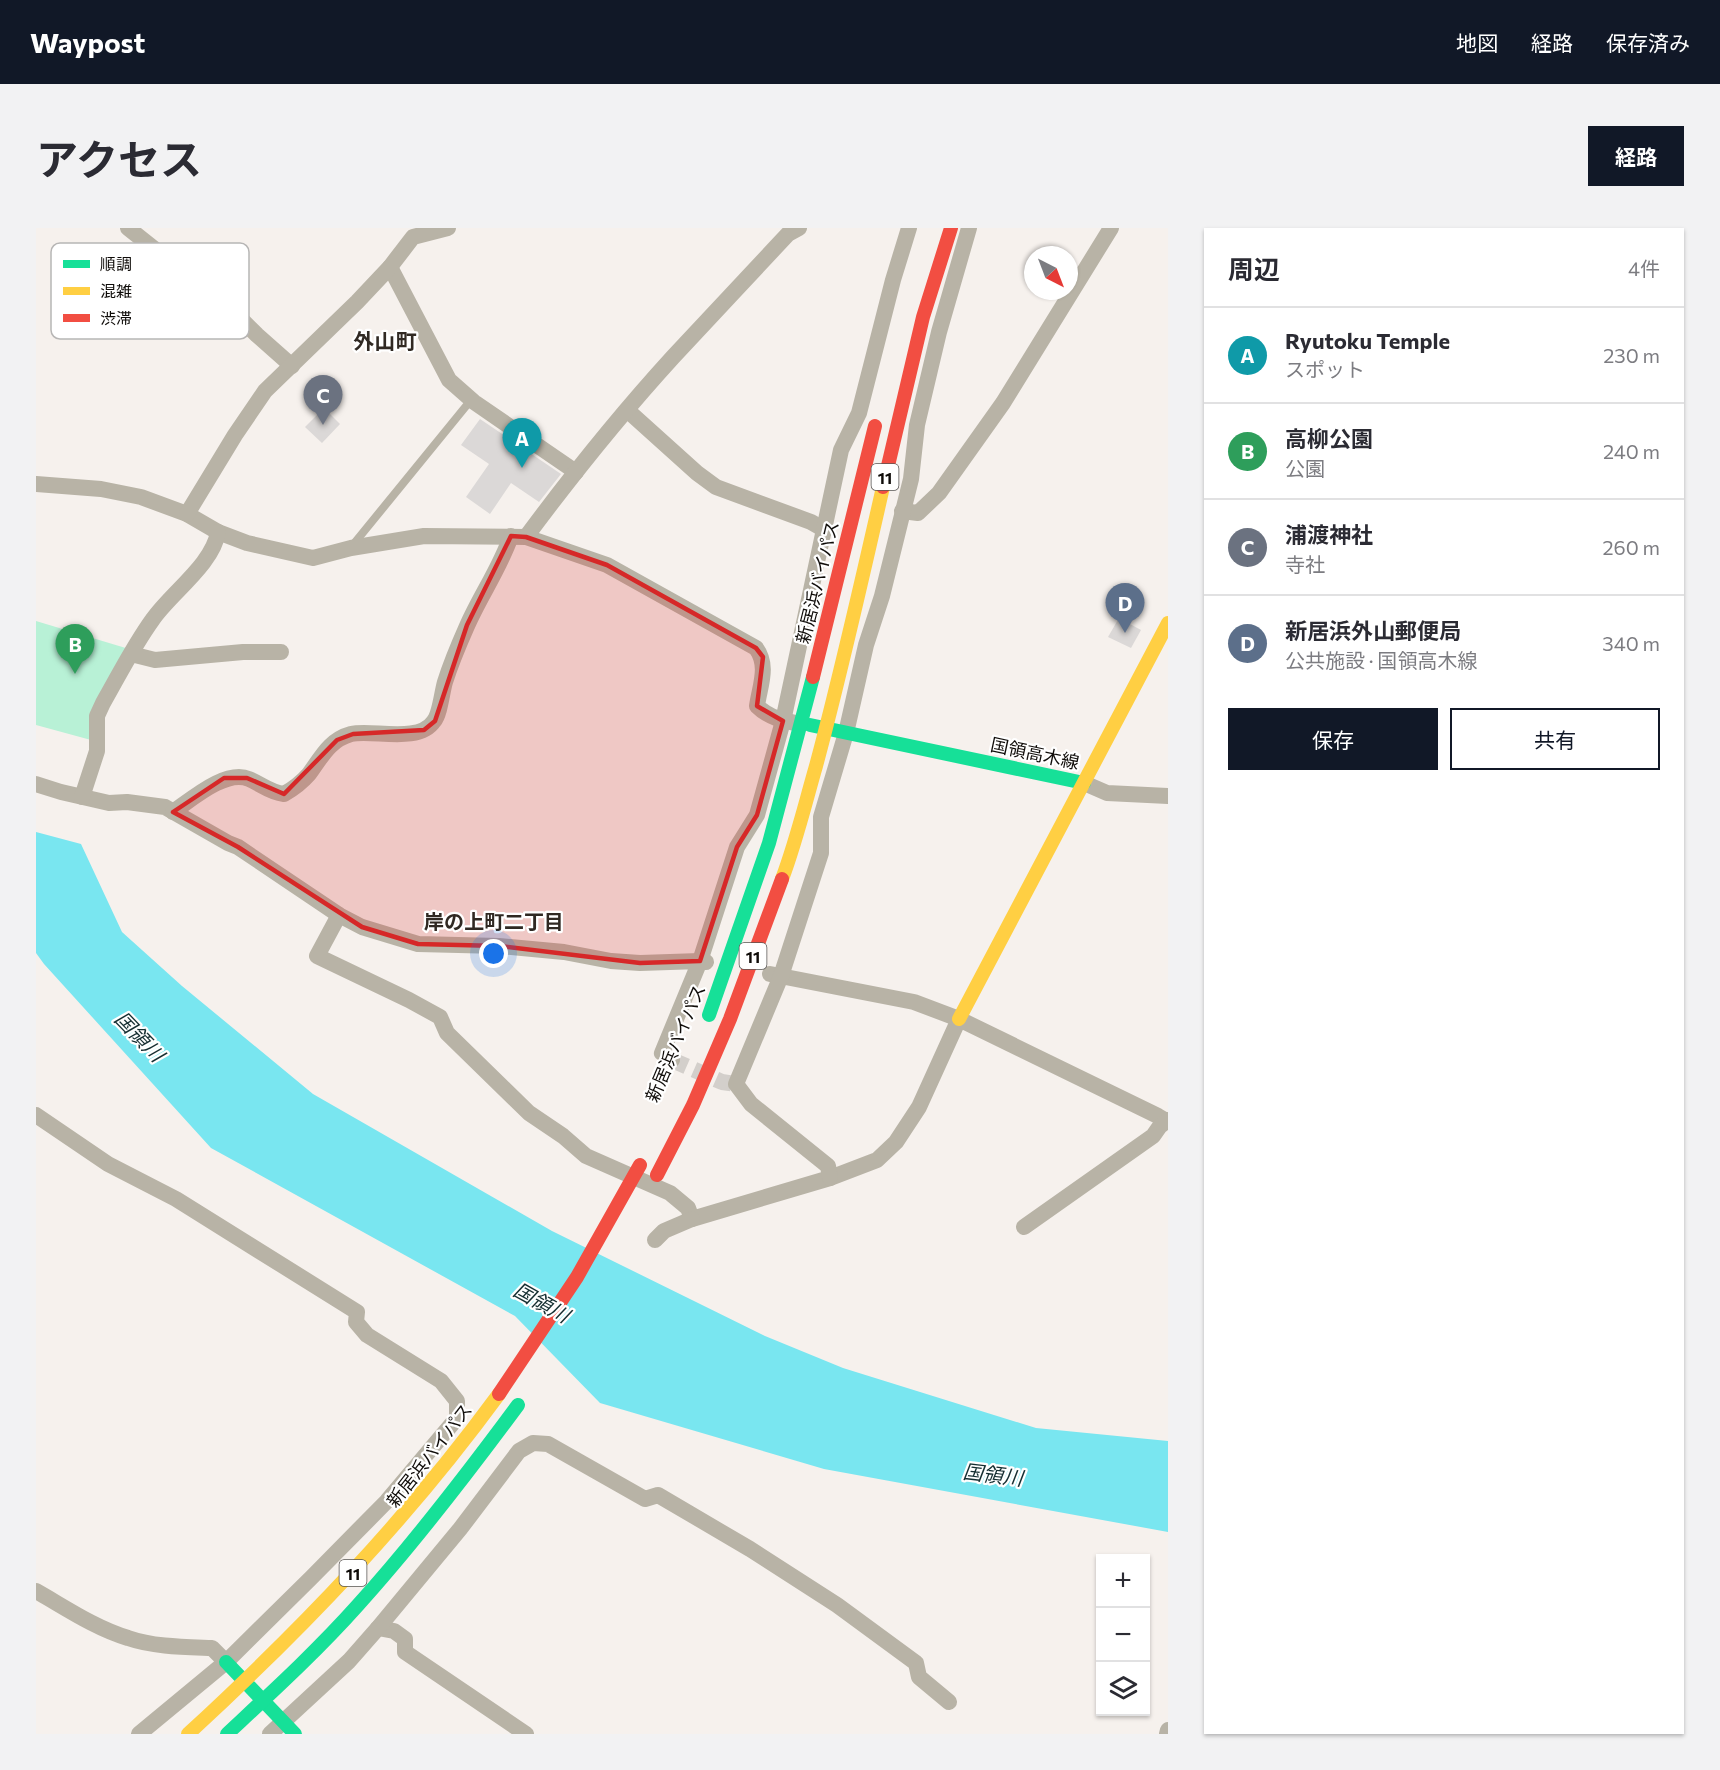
<!DOCTYPE html>
<html lang="ja">
<head>
<meta charset="utf-8">
<style>
  :root { --surface:#fff; --page:#f2f2f3; --text:#2b2b33; --muted:#7c7c81; --line:#e1e1e2; --accent:#111827 }
  body { margin:0; font-family:Commissioner,"Noto Sans JP",sans-serif; background:var(--page); color:var(--text) }
  .controls { position:absolute; right:18px; bottom:18px; display:grid; overflow:hidden; border-radius:0px; box-shadow:0 2px 4px #0004 }
  .controls button { width:54px; height:54px; display:grid; place-items:center; padding:0; border:0; border-bottom:2px solid var(--line); background:var(--surface); color:var(--text); font:30px sans-serif }
  .compass { position:absolute; left:988px; top:18px; width:54px; height:54px; border-radius:50%; background:var(--surface); box-shadow:0 2px 4px #0004; rotate:138deg }
  .you { position:absolute; left:458px; top:726px; width:21px; height:21px; margin:-15px; border:4px solid #fff; border-radius:50%; background:#1a73e8; box-shadow:0 0 0 9px #1a73e833 }
  .badge { display:grid; place-items:center; width:39px; height:39px; border-radius:50%; background:var(--accent); color:#fff; font-size:20px; font-weight:700 }
  .pin { position:absolute; translate:-50% -50px; filter:drop-shadow(0 2px 3px #0008) }
  .pin::after { content:''; position:absolute; top:32px; width:21px; height:18px; background:inherit; clip-path:polygon(0 0,100% 0,50% 100%) }
  .list { margin:0; padding:0; list-style:none }
  h2 { display:flex; justify-content:space-between; align-items:center; height:78px; margin:0; padding:0 24px; font-size:26px }
  h2 small { font-size:20px; font-weight:400; color:var(--muted) }
  .list li { display:grid; grid-template-columns:39px 1fr auto; gap:18px; align-items:center; box-sizing:border-box; height:96px; padding:0 24px; border-top:2px solid var(--line) }
  .list b { display:block; font-size:22px; white-space:nowrap }
  .list p { margin:0; font-size:20px; white-space:nowrap; color:var(--muted) }
  .list em { font-size:20px; font-style:normal; color:var(--muted) }
  .actions { display:flex; gap:12px; padding:18px 24px }
  .actions a { flex:1; padding:14px 0; border:2px solid var(--accent); border-radius:0px; text-align:center; font-size:21px; color:var(--accent) }
  .actions .main { background:var(--accent); color:#fff }
  .icon { flex:none; width:33px; height:33px; fill:none; stroke:currentColor; stroke-width:2; stroke-linecap:round; stroke-linejoin:round }
  .map { position:relative; flex:none; width:1132px; height:1506px; overflow:hidden; border-radius:0px }
  header { display:flex; align-items:center; gap:36px; box-sizing:border-box; height:84px; padding:0 30px; background:var(--accent); color:#fff }
  header strong { font-size:28px }
  nav { display:flex; gap:33px; margin-inline-start:auto; font-size:21px }
  .intro { display:flex; align-items:center; justify-content:space-between; box-sizing:border-box; height:144px; padding:0 36px }
  h1 { margin:0; font-size:42px }
  .button { padding:15px 27px; border-radius:0px; background:var(--accent); color:#fff; font-size:21px; font-weight:700 }
  main { display:flex; gap:36px; padding:0 36px }
  aside { flex:1; background:var(--surface); border-radius:0px; box-shadow:0 2px 4px #0004 }
  .map>svg:first-child { display:block }
</style>
</head>
<body>
<header>
<strong>Waypost</strong>
<nav><a>地図</a><a>経路</a><a>保存済み</a></nav>
</header>
<div class="intro"><h1>アクセス</h1><a class="button">経路</a></div>
<main>
<div class="map">
<svg width="1132" height="1506" viewBox="0 0 1132 1506">
  <rect width="100%" height="100%" fill="#f6f1ed"/>
  <!-- green -->
  <polygon fill="#b8f1d6" points="0,393 93,421 55,512 0,497"/>
  <!-- water -->
  <polygon fill="#79e6f0" points="0,604 45,616 86,704 146,758 277,866 516,1003 729,1108 807,1140 1000,1200 1132,1213 1132,1304 788,1241 564,1175 479,1088 175,920 8,736 0,725"/>
  <!-- building -->
  <g fill="#dbd8d7">
    <polygon points="288,180 304,196 286,215 269,199"/>
    <polygon points="444,191 525,246 503,274 475,255 454,286 430,269 453,236 425,217"/>
    <polygon points="1083,390 1105,402 1095,420 1072,409"/>
  </g>
  <g fill="none" stroke-linecap="round" stroke-linejoin="round">
    <!-- street-tunnel -->
    <polyline stroke="#d3cfcb" stroke-width="16" stroke-dasharray="16 8" stroke-linecap="butt" points="636,832 686,854 700,856"/>
    <!-- lane -->
    <polyline stroke="#b8b3a6" stroke-width="8" points="316,318 435,172"/>
    <!-- street -->
    <g stroke="#b8b3a6" stroke-width="16">
      <polyline points="92,0 121,23 160,46 221,107 256,138"/>
      <polyline points="354,39 413,152 438,174 540,244"/>
      <polyline points="591,182 661,245 680,259 775,294 789,302"/>
      <path d="M 0,256 L 65,261 L 105,269 L 151,286 L 182,304 L 211,315 L 277,330 L 315,320 L 388,308 L 490,309 L 571,337 L 720,420 C 733,438 724,457 721,478 C 733,490 748,493 765,496"/>
      <polyline points="866,283 882,285 903,265 967,175 1075,0"/>
      <polyline points="151,286 199,207 229,163 321,74 354,39 377,9 412,0"/>
      <path d="M 490,309 C 536,247 585,186 637,129 C 675,88 714,47 752,6 L 763,0"/>
      <polyline points="95,426 119,432 207,424 245,424"/>
      <polyline points="1048,555 1071,565 1132,568"/>
      <polyline points="0,556 25,564 73,575 91,574 129,579 192,615 202,619 303,687 326,699 382,716 463,718 528,724 575,733 604,735 664,733 626,825 636,832"/>
      <path d="M 46,569 L 61,523 L 61,488 L 67,475 C 83,447 98,417 117,391 C 135,365 177,336 182,304"/>
      <path d="M 137,584 C 156,571 190,541 213,551 C 227,557 233,564 248,566 C 257,561 266,554 273,546 C 285,530 293,512 315,506 C 336,501 383,516 398,493 C 404,486 406,464 409,454 C 415,435 423,416 431,398 C 444,368 464,340 475,308"/>
      <polyline points="303,687 281,728 373,772 404,789 411,805 493,885 527,908 550,928 634,965 652,980 656,991 794,950 841,932 860,914 883,879 923,791"/>
      <polyline points="670,734 664,733 701,619 721,587 747,493 805,222 823,185 857,52 873,0"/>
      <polyline points="734,746 878,774 923,791 1122,888 1132,894"/>
      <polyline points="0,887 72,936 140,971 321,1084 320,1094 331,1107 405,1153 421,1173 421,1190 351,1273 275,1350 190,1434 103,1506"/>
      <polyline points="794,950 792,938 715,876 700,856 745,748 785,625 785,589 810,505 830,417 846,368 875,251 881,197 903,104 933,0"/>
      <polyline points="988,999 1117,908 1124,898 1132,892"/>
      <polyline points="619,1012 628,1003 656,991"/>
      <path d="M 0,1363 C 30,1380 59,1400 92,1410 C 118,1419 148,1419 176,1420 L 190,1434"/>
      <polyline points="342,1400 358,1403 369,1411 369,1424 490,1506"/>
      <polyline points="234,1506 313,1433 342,1400 424,1301 483,1223 497,1215 512,1216 609,1271 622,1267 714,1321 801,1377 880,1435 883,1449 913,1474"/>
      <polyline points="1131,1506 1132,1502"/>
    </g>
    <!-- fast -->
    <g stroke="#16e098" stroke-width="14">
      <polyline points="774,497 1048,555"/>
      <polyline points="673,787 733,615 777,449"/>
      <polyline points="190,1434 259,1506"/>
      <path d="M 191,1506 C 236,1464 281,1423 322,1377 C 379,1314 431,1246 482,1177"/>
    </g>
    <!-- slow -->
    <g stroke="#ffcf43" stroke-width="14">
      <path d="M 746,651 C 760,614 769,576 780,538 C 805,445 826,352 847,259"/>
      <polyline points="923,791 1132,395"/>
      <path d="M 152,1506 C 267,1400 370,1293 463,1166"/>
    </g>
    <!-- jam -->
    <g stroke="#f24e42" stroke-width="14">
      <polyline points="847,259 887,89 915,0"/>
      <polyline points="777,449 839,198"/>
      <polyline points="621,947 657,877 694,791 746,651"/>
    </g>
    <!-- jam-bridge -->
    <polyline stroke="#f24e42" stroke-width="14" points="463,1166 541,1049 604,937"/>
  </g>
  <!-- marked area -->
  <path fill="#d62828" fill-opacity="0.2" stroke="#d62828" stroke-width="4.5" stroke-linejoin="round" d="M 475,308 L 490,309 L 571,337 L 720,420 L 727,429 L 721,478 L 747,493 L 721,587 L 701,619 L 664,733 L 604,735 L 463,718 L 382,716 L 326,699 L 202,619 L 137,584 L 188,550 L 211,550 L 248,566 L 301,512 L 317,506 L 388,502 L 399,493 L 431,397 Z"/>
  <g text-anchor="middle" dominant-baseline="central" stroke-width="4.5" stroke-linejoin="round" paint-order="stroke">
    <!-- shield labels -->
    <g fill="#fff" stroke="#575553" stroke-width="1.5">
      <rect x="835.5" y="236" width="27" height="26" rx="4.5"/>
      <rect x="703.5" y="715" width="27" height="26" rx="4.5"/>
      <rect x="303.5" y="1332" width="27" height="26" rx="4.5"/>
    </g>
    <g font-size="16" font-weight="bold" fill="#0f0c09">
      <text x="849" y="249">11</text>
      <text x="717" y="728">11</text>
      <text x="317" y="1345">11</text>
    </g>
    <!-- street labels -->
    <g font-size="18" fill="#0f0c09" stroke="#fff">
      <text transform="translate(781 354) rotate(-76)">新居浜バイパス</text>
      <text transform="translate(999 525) rotate(12)">国領高木線</text>
      <text transform="translate(639 815) rotate(-67)">新居浜バイパス</text>
      <text transform="translate(393 1227) rotate(-52)">新居浜バイパス</text>
    </g>
    <!-- neighbourhood labels -->
    <g font-size="20" font-weight="bold" fill="#302923" stroke="#fff">
      <text x="458" y="693">岸の上町二丁目</text>
    </g>
    <!-- water labels -->
    <g font-size="20" font-style="italic" fill="#152e31" stroke="#fff">
      <text transform="translate(104 808) rotate(46)">国領川</text>
      <text transform="translate(506 1074) rotate(29)">国領川</text>
      <text transform="translate(957 1246) rotate(7)">国領川</text>
    </g>
    <!-- quarter labels -->
    <g font-size="21" font-weight="bold" fill="#302923" stroke="#fff">
      <text x="349" y="112">外山町</text>
    </g>
  </g>
  <!-- legend -->
  <rect x="15" y="15" width="198" height="96" rx="9" fill="#fff" stroke="#b7b6b5" stroke-width="1.5"/>
  <rect x="27" y="32" width="27" height="8" fill="#16e098"/>
  <rect x="27" y="59" width="27" height="8" fill="#ffcf43"/>
  <rect x="27" y="86" width="27" height="8" fill="#f24e42"/>
  <g font-size="16" fill="#0f0c09">
    <text x="64" y="42">順調</text>
    <text x="64" y="69">混雑</text>
    <text x="64" y="96">渋滞</text>
  </g>
</svg>
<div class="controls">
<button>+</button>
<button>−</button>
<button><svg class="icon" aria-label="layers" viewBox="0 0 24 24"><path d="M12 4l9 5-9 5-9-5zM3 14l9 5 9-5"/></svg></button>
</div>
<svg class="compass" viewBox="-18 -18 36 36"><path d="M0-13l5 13h-10z" fill="#e53935"/><path d="M0 13l5-13h-10z" fill="#7c7c81"/></svg>
<div class="you"></div>
<div class="pin badge" style="left:486px;top:240px;background:#0f9aa8">A</div>
<div class="pin badge" style="left:39px;top:446px;background:#2e9e5b">B</div>
<div class="pin badge" style="left:287px;top:197px;background:#6b7280">C</div>
<div class="pin badge" style="left:1089px;top:405px;background:#5c6f8a">D</div>
</div>
<aside>
<h2>周辺<small>4件</small></h2>
<ul class="list">
<li><span class="badge" style="background:#0f9aa8">A</span><div><b>Ryutoku Temple</b><p>スポット</p></div><em>230 m</em></li>
<li><span class="badge" style="background:#2e9e5b">B</span><div><b>高柳公園</b><p>公園</p></div><em>240 m</em></li>
<li><span class="badge" style="background:#6b7280">C</span><div><b>浦渡神社</b><p>寺社</p></div><em>260 m</em></li>
<li><span class="badge" style="background:#5c6f8a">D</span><div><b>新居浜外山郵便局</b><p>公共施設 · 国領高木線</p></div><em>340 m</em></li>
</ul>
<div class="actions"><a class="main">保存</a><a>共有</a></div>
</aside>
</main>
</body>
</html>
